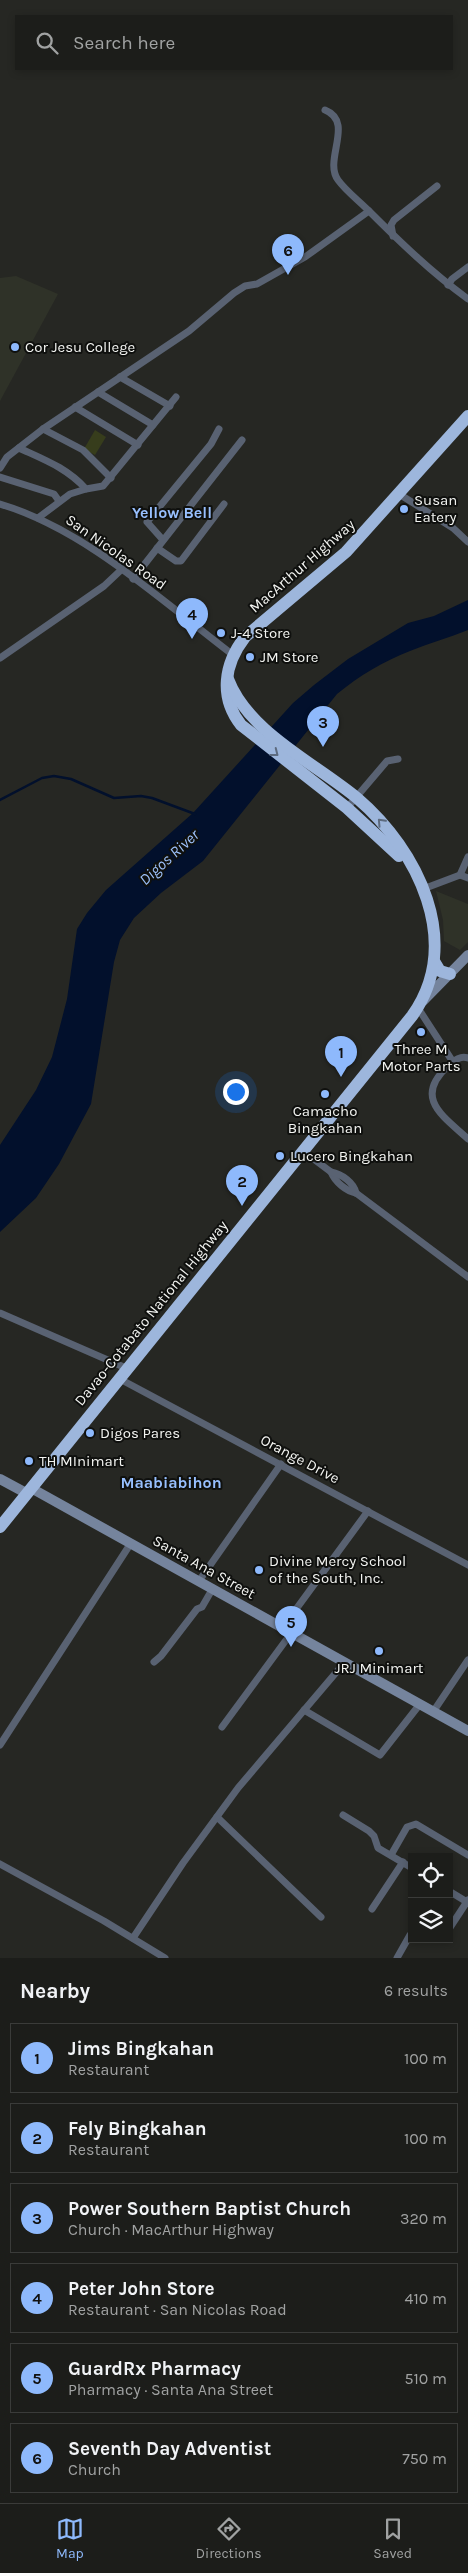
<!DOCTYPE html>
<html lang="en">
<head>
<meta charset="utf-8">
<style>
  :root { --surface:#1c1d1a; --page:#252623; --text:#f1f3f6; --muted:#a0a2a2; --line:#3a3b39; --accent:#8eb9fc }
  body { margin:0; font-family:Karla,sans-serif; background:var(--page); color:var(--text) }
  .controls { position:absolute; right:15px; bottom:15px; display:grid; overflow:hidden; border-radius:0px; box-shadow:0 2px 8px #0003 }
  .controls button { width:45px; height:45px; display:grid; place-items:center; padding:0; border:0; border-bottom:1px solid var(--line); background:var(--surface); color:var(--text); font:25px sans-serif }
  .you { position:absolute; left:235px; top:1091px; width:18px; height:18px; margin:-12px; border:4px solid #fff; border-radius:50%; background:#1a73e8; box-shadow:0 0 0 8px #1a73e833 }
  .badge { display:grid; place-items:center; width:32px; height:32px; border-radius:50%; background:var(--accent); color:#111; font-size:16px; font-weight:700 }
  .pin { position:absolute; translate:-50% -41px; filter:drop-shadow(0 1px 2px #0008) }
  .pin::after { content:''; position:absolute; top:26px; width:18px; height:15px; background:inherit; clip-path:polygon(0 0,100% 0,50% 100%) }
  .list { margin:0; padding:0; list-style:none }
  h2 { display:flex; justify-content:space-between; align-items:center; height:65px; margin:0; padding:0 20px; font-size:21px }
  h2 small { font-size:16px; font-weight:400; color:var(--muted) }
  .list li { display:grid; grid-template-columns:32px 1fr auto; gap:15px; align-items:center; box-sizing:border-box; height:70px; margin:0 10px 10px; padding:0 10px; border:1px solid var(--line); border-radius:0px }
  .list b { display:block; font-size:19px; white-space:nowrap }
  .list p { margin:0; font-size:16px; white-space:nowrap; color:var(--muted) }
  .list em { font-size:16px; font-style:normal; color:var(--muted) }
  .icon { flex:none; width:28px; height:28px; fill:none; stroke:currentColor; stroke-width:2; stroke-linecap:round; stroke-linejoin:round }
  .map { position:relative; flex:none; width:468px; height:1958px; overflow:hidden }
  .search { position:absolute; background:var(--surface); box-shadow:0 2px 8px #0003; left:15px; right:15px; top:15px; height:55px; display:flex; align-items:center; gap:12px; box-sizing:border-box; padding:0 18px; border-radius:0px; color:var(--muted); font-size:19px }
  .sheet { height:545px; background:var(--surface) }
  nav { display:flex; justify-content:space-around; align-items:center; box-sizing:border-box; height:70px; border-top:1px solid var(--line); background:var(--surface); font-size:14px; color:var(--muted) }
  nav a { display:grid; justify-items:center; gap:2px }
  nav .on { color:var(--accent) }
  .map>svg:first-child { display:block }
</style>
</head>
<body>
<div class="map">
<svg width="468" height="1958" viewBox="0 0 468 1958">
  <rect width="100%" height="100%" fill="#262723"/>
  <!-- built -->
  <g fill="#2f3228">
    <polygon points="16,276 58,294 0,401 0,278"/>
    <polygon points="436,891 468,904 468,942 460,950 444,941 443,920"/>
  </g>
  <!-- green -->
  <polygon fill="#373d1c" points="95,430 106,437 95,455 84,449"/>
  <!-- water -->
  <path fill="#02102c" d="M 468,600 L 468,630 C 449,638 429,643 410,651 C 384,661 359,676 337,694 L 203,861 L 161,893 L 134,918 L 120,940 L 114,962 L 91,1104 L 59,1164 L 36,1198 L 0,1232 L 0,1145 L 36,1090 L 52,1057 L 67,999 L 77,929 L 87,913 L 106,890 L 193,813 L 293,703 L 314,685 L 348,659 L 408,623 L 434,616 Z"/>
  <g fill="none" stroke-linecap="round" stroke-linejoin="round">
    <!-- stream -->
    <polyline stroke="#02102c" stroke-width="2.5" points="0,800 42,778 54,776 71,779 114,798 141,796 152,798 195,814"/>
    <!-- street -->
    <g stroke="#596272" stroke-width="7">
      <path d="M 325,110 C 355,122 323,160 338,180 C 346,191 358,200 368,210 C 400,242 431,272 468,299"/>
      <polyline points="393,236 391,225 394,220 437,186"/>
      <polyline points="448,285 452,279 468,267"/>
      <polyline points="120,377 170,406"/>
      <polyline points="98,392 153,425"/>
      <polyline points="75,407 138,445"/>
      <polyline points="43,429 83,450 111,478"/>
      <path d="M 19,448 C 45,460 67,468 86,489 L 103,486 L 176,397"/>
      <polyline points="0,468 7,457 43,429 189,331 234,293 245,286 257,284 305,257 369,211"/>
      <polyline points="0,477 54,494 59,501"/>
      <polyline points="399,494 453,528 468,542"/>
      <path d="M 0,504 C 85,529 163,602 233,655"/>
      <polyline points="38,518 70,494 86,489"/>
      <polyline points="163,540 147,522 211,444 219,429"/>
      <polyline points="157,548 176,561 181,561 224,504"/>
      <polyline points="133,579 242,440"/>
      <polyline points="0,658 104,586 121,570"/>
      <polyline points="347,808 387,761 398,759"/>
      <polyline points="460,875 468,878"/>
      <polyline points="423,889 460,875 468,857"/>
      <polyline points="418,1008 453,1062"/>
      <path d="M 468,1058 C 460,1055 454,1061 448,1066 C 413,1098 443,1116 468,1139"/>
      <path d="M 303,1151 L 331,1172 C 335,1182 346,1191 356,1193 L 468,1277"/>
      <path d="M 331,1172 C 342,1174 354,1183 356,1193"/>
      <polyline points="0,1313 126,1368"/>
      <polyline points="118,1378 468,1565"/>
      <polyline points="199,1581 281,1464"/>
      <polyline points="283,1627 368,1511"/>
      <polyline points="154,1662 161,1656 197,1609 202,1607 213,1588"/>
      <polyline points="304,1710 380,1755 420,1704"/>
      <polyline points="433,1712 468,1660"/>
      <polyline points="222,1727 292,1632"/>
      <polyline points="0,1745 131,1543"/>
      <polyline points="343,1815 369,1831 374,1836 378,1848 412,1868"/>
      <polyline points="217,1817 321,1917"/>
      <polyline points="391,1855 407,1827 416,1824 468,1855"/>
      <polyline points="0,1864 104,1921 165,1958"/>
      <polyline points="449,1891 467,1902"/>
      <polyline points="372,1909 403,1862"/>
      <polyline points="449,1929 468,1900"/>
      <polyline points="133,1938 183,1863 238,1788 345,1662"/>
      <polyline points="397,1958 410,1935"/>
    </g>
    <!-- secondary -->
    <g stroke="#75849d" stroke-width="10">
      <polyline points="423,1001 468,955"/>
      <polyline points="0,1479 26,1493"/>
      <polyline points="31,1488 468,1731"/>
    </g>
    <!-- highway -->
    <g stroke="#9db6dc" stroke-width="12">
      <path d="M 399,856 L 347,808 L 241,725 C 219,697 224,664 245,637 L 346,552 L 468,416"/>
      <polyline points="434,961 440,971 450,974"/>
      <path d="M 0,1527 L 412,1016 C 464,943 418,850 357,798 C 315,763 248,732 228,679"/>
    </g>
  </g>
  <!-- one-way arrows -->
  <defs><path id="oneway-chevron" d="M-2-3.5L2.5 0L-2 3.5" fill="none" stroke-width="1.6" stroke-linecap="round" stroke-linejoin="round" transform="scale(1.25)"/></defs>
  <g stroke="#5d6b7f">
    <use href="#oneway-chevron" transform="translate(275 753) rotate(38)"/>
    <use href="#oneway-chevron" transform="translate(381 822) rotate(-133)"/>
  </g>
  <!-- markers -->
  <g fill="#8eb9fc" stroke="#0f100e" stroke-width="2">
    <circle cx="15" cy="347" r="5"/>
    <circle cx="404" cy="509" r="5"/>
    <circle cx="221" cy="633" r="5"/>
    <circle cx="250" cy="657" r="5"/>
    <circle cx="421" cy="1032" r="5"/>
    <circle cx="325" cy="1094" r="5"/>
    <circle cx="280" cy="1156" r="5"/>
    <circle cx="90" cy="1433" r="5"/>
    <circle cx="29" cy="1461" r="5"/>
    <circle cx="259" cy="1570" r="5"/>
    <circle cx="379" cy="1651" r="5"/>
  </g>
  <g text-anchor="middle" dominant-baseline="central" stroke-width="4" stroke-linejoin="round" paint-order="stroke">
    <!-- poi labels -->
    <g font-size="15" fill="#f3f4f1" stroke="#0f100e" text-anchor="start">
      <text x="25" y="347">Cor Jesu College</text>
      <text x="414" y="500">Susan<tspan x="414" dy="17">Eatery</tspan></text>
      <text x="231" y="633">J-4 Store</text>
      <text x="260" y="657">JM Store</text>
      <text x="421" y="1049" text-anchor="middle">Three M<tspan x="421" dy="17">Motor Parts</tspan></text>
      <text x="325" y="1111" text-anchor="middle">Camacho<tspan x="325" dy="17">Bingkahan</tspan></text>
      <text x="290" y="1156">Lucero Bingkahan</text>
      <text x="100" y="1433">Digos Pares</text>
      <text x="39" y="1461">TH MInimart</text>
      <text x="269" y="1561">Divine Mercy School<tspan x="269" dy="17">of the South, Inc.</tspan></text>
      <text x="379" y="1668" text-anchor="middle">JRJ Minimart</text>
    </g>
    <!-- street labels -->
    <g font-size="15" fill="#f3f4f1" stroke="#0f100e">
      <text transform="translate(116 552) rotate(35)">San Nicolas Road</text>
      <text transform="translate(302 566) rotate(-41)">MacArthur Highway</text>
      <text transform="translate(151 1313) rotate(-51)">Davao-Cotabato National Highway</text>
      <text transform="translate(300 1459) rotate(28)">Orange Drive</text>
      <text transform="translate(204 1567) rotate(29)">Santa Ana Street</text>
    </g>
    <!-- neighbourhood labels -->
    <g font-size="16" font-weight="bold" fill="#97bffe" stroke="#0f100e">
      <text x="172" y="512">Yellow Bell</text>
      <text x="171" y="1482">Maabiabihon</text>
    </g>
    <!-- water labels -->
    <g font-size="16" font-style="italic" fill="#9cc0fa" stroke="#0f100e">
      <text transform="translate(169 857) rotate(-42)">Digos River</text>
    </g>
  </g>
</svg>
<div class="controls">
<button><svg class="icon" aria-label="locate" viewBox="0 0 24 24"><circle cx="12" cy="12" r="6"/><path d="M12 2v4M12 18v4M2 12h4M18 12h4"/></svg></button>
<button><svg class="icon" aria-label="layers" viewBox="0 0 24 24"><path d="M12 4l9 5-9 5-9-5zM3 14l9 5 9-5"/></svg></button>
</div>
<div class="you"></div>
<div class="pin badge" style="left:341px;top:1077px">1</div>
<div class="pin badge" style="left:242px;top:1206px">2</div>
<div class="pin badge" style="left:323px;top:747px">3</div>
<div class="pin badge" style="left:192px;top:639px">4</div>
<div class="pin badge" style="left:291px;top:1647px">5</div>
<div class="pin badge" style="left:288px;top:275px">6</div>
<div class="search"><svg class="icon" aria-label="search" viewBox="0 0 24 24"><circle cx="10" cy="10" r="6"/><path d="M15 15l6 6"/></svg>Search here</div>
</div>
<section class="sheet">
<h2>Nearby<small>6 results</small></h2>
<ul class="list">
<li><span class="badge">1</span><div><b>Jims Bingkahan</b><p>Restaurant</p></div><em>100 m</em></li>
<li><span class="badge">2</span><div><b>Fely Bingkahan</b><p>Restaurant</p></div><em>100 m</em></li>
<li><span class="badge">3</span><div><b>Power Southern Baptist Church</b><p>Church · MacArthur Highway</p></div><em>320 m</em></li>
<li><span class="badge">4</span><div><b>Peter John Store</b><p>Restaurant · San Nicolas Road</p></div><em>410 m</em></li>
<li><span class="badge">5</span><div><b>GuardRx Pharmacy</b><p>Pharmacy · Santa Ana Street</p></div><em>510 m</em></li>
<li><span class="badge">6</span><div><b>Seventh Day Adventist</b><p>Church</p></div><em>750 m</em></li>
</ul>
</section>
<nav>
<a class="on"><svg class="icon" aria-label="map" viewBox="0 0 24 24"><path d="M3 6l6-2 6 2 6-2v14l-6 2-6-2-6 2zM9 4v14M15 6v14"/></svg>Map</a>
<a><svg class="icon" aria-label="directions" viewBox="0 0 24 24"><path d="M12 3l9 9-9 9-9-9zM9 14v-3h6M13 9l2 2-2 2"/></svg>Directions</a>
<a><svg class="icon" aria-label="saved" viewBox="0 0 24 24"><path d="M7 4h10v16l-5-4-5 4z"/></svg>Saved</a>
</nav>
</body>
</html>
